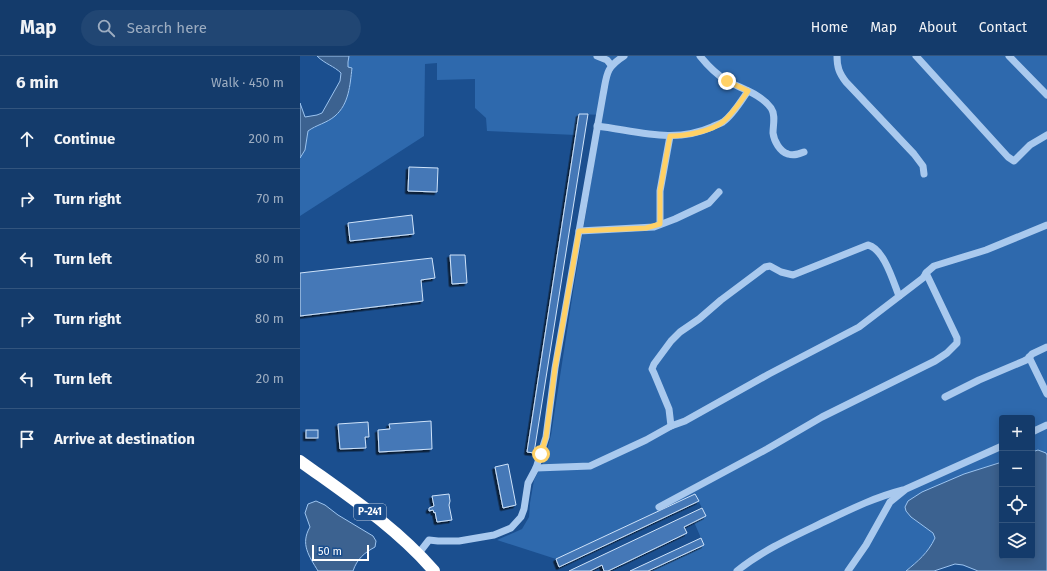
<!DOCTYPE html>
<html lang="en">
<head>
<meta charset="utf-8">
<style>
  :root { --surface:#143b6b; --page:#214673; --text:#f1f3f6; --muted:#9dadc1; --line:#33557e }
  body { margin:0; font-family:"Fira Sans",sans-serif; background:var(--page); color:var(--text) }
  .controls { position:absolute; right:12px; bottom:12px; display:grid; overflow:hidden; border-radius:4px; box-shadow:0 2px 10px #0003 }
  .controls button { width:36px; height:36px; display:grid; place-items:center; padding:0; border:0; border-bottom:1px solid var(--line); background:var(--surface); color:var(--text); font:20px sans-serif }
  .scale { position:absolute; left:12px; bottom:10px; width:57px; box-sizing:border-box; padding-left:4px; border:2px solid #fff; border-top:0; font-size:11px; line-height:14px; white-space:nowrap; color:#fff; -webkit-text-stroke:3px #1b4f8f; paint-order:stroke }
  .stop { position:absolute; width:12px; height:12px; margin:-9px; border:3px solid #ffd166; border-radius:50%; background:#fff }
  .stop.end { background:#ffd166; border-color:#fff; box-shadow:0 1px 4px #0008 }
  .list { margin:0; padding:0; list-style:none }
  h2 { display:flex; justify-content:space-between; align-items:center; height:52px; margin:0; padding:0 16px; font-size:17px }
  h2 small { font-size:13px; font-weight:400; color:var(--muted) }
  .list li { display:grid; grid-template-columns:26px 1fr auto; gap:12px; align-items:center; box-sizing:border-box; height:60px; padding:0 16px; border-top:1px solid var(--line) }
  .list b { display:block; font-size:15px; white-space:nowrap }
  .list em { font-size:13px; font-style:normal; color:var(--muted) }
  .icon { flex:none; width:22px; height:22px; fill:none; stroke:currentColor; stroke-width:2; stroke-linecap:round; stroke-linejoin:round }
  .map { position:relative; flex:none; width:747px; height:515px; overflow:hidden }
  header { display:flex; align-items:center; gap:24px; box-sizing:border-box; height:56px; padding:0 20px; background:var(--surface); border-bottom:1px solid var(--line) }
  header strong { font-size:19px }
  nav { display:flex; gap:22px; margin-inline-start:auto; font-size:14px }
  .search { width:280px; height:36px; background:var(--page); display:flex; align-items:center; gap:10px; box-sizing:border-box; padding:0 14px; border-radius:22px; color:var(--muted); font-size:15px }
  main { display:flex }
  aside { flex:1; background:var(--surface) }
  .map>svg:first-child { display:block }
</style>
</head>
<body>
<header>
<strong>Map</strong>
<div class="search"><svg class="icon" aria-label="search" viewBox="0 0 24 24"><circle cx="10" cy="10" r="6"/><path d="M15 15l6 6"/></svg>Search here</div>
<nav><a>Home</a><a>Map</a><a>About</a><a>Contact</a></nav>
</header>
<main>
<aside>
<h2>6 min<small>Walk · 450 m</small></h2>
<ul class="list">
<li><svg class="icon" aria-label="ahead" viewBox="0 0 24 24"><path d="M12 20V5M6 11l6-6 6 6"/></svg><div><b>Continue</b></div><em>200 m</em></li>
<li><svg class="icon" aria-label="right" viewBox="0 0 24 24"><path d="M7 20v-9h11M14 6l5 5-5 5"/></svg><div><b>Turn right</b></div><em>70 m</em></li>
<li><svg class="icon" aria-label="left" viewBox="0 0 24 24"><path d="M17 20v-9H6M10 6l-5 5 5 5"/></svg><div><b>Turn left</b></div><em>80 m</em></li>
<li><svg class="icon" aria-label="right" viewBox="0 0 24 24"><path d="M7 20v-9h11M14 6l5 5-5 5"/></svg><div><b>Turn right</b></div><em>80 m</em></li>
<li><svg class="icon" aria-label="left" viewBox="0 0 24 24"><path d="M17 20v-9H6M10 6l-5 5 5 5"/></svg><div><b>Turn left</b></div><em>20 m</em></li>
<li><svg class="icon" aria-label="arrive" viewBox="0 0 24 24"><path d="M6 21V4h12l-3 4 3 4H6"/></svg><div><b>Arrive at destination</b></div></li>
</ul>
</aside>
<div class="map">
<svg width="747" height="515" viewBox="0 0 747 515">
  <defs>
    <filter id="shadow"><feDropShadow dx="-2.5" dy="2.5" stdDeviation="0" flood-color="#0009"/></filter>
  </defs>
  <rect width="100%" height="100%" fill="#1b4f8f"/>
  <!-- green -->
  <path fill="#2e69ad" d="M 49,0 L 747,0 L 747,399 C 744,394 737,395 732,396 L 732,362 L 702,362 L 702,406 L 664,418 L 651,425 L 611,461 L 633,477 L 635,482 C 628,497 618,505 606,515 L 348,515 L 404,489 L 394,466 L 406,460 L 395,438 L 256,503 L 197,484 L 222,473 L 229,461 L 230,447 L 234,424 L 244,405 L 251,379 L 273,236 L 302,59 L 279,58 L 276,79 L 187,75 L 186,62 L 175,52 L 175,23 L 137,24 L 137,7 L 125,8 L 124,80 L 0,160 L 0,102 L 5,94 L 8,75 C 16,70 24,67 33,61 C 49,51 50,29 52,12 L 48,12 L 48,6 Z"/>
  <!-- water -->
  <g fill="#3c6290" stroke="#9cc4f0">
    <path d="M 17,0 L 49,0 L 48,6 L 48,11 L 52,12 C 50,29 49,48 35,60 C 27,67 16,69 8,75 L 5,94 L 0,102 L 0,47 L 5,61 L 17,59 L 22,57 L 40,25 L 41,17 C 34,10 25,8 17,0 Z"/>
    <path d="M 738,394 L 746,397 L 747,399 L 747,515 L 678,515 L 663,509 L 655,508 L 634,515 L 606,515 C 618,505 628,497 635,482 L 633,477 L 611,461 L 606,455 L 605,451 L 608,445 L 622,436 L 664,418 L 702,406 L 702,500 L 732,500 L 732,396 Z"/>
    <path d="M 16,445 L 25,449 L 38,459 L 73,480 L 76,485 L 75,491 C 64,497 57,503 53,515 L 18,515 C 9,500 0,488 10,471 L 5,457 L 8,448 Z"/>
  </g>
  <!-- building -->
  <g fill="#4478b7" stroke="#cfe3fa" filter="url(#shadow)">
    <polygon points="279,58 288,58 234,397 227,396"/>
    <polygon points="109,111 138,112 137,136 108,135"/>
    <polygon points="112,159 114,178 50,185 48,167"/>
    <polygon points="150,199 165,199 167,227 152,228"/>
    <polygon points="132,202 135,222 121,224 123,245 0,260 0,217"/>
    <polygon points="131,365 132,393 79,396 78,374 90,373 89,368"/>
    <polygon points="68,366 69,381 65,381 66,392 40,393 38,368"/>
    <rect x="6" y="374" width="12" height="8"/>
    <polygon points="208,408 216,449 203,452 195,411"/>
    <polygon points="149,438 150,445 149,449 152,464 137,466 135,456 134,457 133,454 129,455 129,452 134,450 132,440"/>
    <polygon points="395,438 399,445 259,511 256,503"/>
    <polygon points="402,452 406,460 384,471 387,477 308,515 304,515 302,509 290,515 269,515"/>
    <polygon points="401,482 404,489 348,515 330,515"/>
  </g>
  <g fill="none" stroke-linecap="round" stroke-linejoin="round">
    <!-- minor -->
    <g stroke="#a9c9ee" stroke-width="7">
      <polyline points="297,0 307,4 311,9"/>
      <path d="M 400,0 C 408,10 416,18 427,25 C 442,33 461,38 471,52 C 476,59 473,69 473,77 C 474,85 480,96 488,98 C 494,100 499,98 504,96"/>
      <path d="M 537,0 C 537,11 539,17 546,26 L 614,98 L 623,110 L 624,118"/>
      <polyline points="616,0 708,101 714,105 730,89 747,79"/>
      <polyline points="709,0 747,39"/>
      <path d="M 297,70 C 337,75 374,88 412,71 C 415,69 420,68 423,66 C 433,59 441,45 448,35"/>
      <polyline points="360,168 360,135 370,80"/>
      <polyline points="279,175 354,171 375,163 409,147 419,136"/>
      <polyline points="729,301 747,338"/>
      <polyline points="645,341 679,324 724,305 728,303 732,298 747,291"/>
      <path d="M 371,370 L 369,353 L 354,317 L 352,313 L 354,308 L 371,285 L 380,276 L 399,263 L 421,244 L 465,211 L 470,210 L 481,216 L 493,219 L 568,189 C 584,193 593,225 599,240"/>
      <polyline points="732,376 747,369"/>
      <polyline points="236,412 290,410 346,384 371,370 385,365 469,318 559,271 623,222 627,216 634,210 686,194 747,169"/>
      <polyline points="359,451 467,393 522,361 635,305 647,297 657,287 657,282 626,217"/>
      <path d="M 119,497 L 129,484 L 138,485 L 159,485 L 194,479 L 211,472 L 221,461 L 224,453 L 228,427 L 236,412 L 246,381 L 255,312 L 303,39 C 307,19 305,12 324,0"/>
      <path d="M 437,515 C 464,493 497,479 528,464 C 553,452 576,441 603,434"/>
      <polyline points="548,515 566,489 590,446 606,433 702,390"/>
    </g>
    <!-- highway -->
    <path stroke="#fff" stroke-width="12" d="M 0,405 C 47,439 96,471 134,515"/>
  </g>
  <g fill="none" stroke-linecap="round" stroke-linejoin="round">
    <!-- route -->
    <path stroke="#ffd166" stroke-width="5" d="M 241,398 L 246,381 L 255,312 L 279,175 L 346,172 L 360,168 L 360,135 L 370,80 C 387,80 412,75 424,65 C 434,56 441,45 448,35 L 427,25"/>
  </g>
  <g text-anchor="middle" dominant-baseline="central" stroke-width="3" stroke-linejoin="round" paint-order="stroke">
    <!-- shield labels -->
    <rect fill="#1b4f8f" stroke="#bbcadd" stroke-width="1" x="54" y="448" width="32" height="16" rx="3"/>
    <g font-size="10" font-weight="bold" fill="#fff">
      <text x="70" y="456">Р-241</text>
    </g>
  </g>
</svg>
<div class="controls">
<button>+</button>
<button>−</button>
<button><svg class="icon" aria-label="locate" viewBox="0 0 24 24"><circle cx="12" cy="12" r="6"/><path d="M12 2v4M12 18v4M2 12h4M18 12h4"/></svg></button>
<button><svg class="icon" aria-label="layers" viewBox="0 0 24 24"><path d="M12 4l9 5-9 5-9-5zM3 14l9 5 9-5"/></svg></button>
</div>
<div class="scale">50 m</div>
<div class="stop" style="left:241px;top:398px"></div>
<div class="stop end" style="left:427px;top:25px"></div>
</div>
</main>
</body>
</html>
